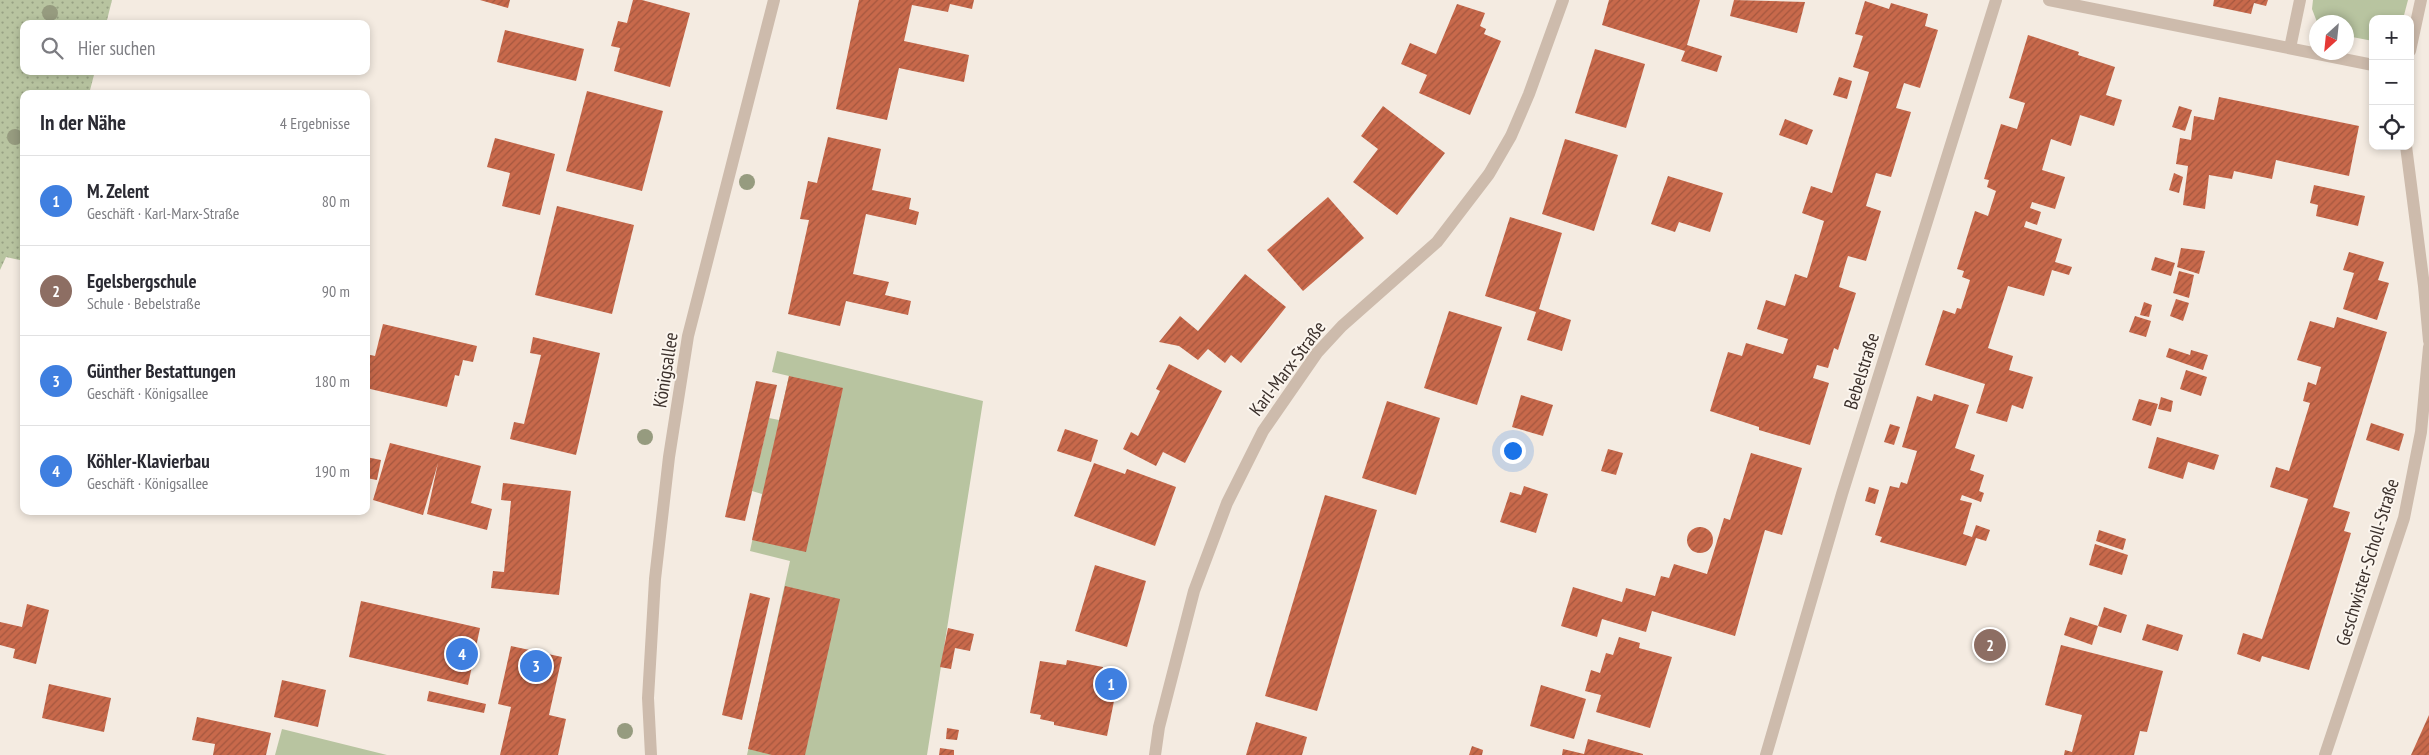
<!DOCTYPE html>
<html lang="de">
<head>
<meta charset="utf-8">
<style>
  :root { --surface:#fff; --page:#f2f2f3; --text:#2b2b33; --muted:#7c7c81; --line:#e1e1e2; --accent:#1f5a5e }
  body { margin:0; font-family:"PT Sans Narrow",sans-serif; background:var(--page); color:var(--text) }
  .controls { position:absolute; right:15px; top:15px; display:grid; overflow:hidden; border-radius:10px; box-shadow:0 2px 8px #0003 }
  .controls button { width:45px; height:45px; display:grid; place-items:center; padding:0; border:0; border-bottom:1px solid var(--line); background:var(--surface); color:var(--text); font:25px sans-serif }
  .compass { position:absolute; left:2309px; top:15px; width:45px; height:45px; border-radius:50%; background:var(--surface); box-shadow:0 2px 8px #0003; rotate:207deg }
  .you { position:absolute; left:1512px; top:450px; width:18px; height:18px; margin:-12px; border:4px solid #fff; border-radius:50%; background:#1a73e8; box-shadow:0 0 0 8px #1a73e833 }
  .badge { display:grid; place-items:center; width:32px; height:32px; border-radius:50%; background:var(--accent); color:#fff; font-size:16px; font-weight:700 }
  .pin { position:absolute; translate:-50% -50%; border:2px solid #fff; box-shadow:0 1px 5px #0006 }
  .list { margin:0; padding:0; list-style:none }
  h2 { display:flex; justify-content:space-between; align-items:center; height:65px; margin:0; padding:0 20px; font-size:21px }
  h2 small { font-size:16px; font-weight:400; color:var(--muted) }
  .list li { display:grid; grid-template-columns:32px 1fr auto; gap:15px; align-items:center; box-sizing:border-box; height:90px; padding:0 20px; border-top:1px solid var(--line) }
  .list b { display:block; font-size:19px; white-space:nowrap }
  .list p { margin:0; font-size:16px; white-space:nowrap; color:var(--muted) }
  .list em { font-size:16px; font-style:normal; color:var(--muted) }
  .icon { flex:none; width:28px; height:28px; fill:none; stroke:currentColor; stroke-width:2; stroke-linecap:round; stroke-linejoin:round }
  .map { position:relative; flex:none; width:2429px; height:755px; overflow:hidden }
  .search { position:absolute; background:var(--surface); box-shadow:0 2px 8px #0003; left:20px; top:20px; width:350px; height:55px; display:flex; align-items:center; gap:12px; box-sizing:border-box; padding:0 18px; border-radius:10px; color:var(--muted); font-size:19px }
  .panel { position:absolute; background:var(--surface); box-shadow:0 2px 8px #0003; left:20px; top:90px; width:350px; height:425px; border-radius:10px }
  .map>svg:first-child { display:block }
</style>
</head>
<body>
<div class="map">
<svg width="2429" height="755" viewBox="0 0 2429 755">
  <defs>
    <pattern id="park-dots" width="8" height="8" patternUnits="userSpaceOnUse" patternTransform="scale(1.25)"><rect width="8" height="8" fill="#b8c4a0"/><path d="M2 2h.1M6 6h.1" fill="none" stroke="#97a083" stroke-width="1.8" stroke-linecap="round"/></pattern>
    <pattern id="building-hatch" width="6" height="6" patternUnits="userSpaceOnUse" patternTransform="scale(1.25)"><rect width="6" height="6" fill="#c8694b"/><path d="M-1 1l2-2M0 6l6-6M5 7l2-2" fill="none" stroke="#a4573f"/></pattern>
  </defs>
  <rect width="100%" height="100%" fill="#f4ebe1"/>
  <!-- grass -->
  <g fill="#b8c4a0">
    <polygon points="2313,0 2408,0 2403,19 2373,19 2373,41 2347,36 2346,22 2317,22 2312,9"/>
    <polygon points="777,351 983,401 927,755 747,755 790,561 750,551 762,494 752,491 769,418 779,420 789,376 772,372"/>
    <polygon points="282,729 387,755 275,755"/>
  </g>
  <!-- park -->
  <polygon fill="url(#park-dots)" points="0,0 112,0 106,24 24,24 24,71 95,71 89,94 24,94 24,261 6,257 0,270"/>
  <!-- building -->
  <g fill="url(#building-hatch)">
    <polygon points="480,0 510,0 508,8"/>
    <polygon points="633,0 642,0 690,13 670,87 614,71 620,48 611,46 618,21 627,23"/>
    <polygon points="859,0 974,0 972,9 950,4 948,12 912,5 904,41 969,55 964,82 899,68 887,120 836,109"/>
    <polygon points="1609,0 1700,0 1687,45 1722,56 1717,72 1681,61 1685,51 1602,25"/>
    <polygon points="1734,0 1805,2 1797,33 1730,16"/>
    <polygon points="2214,0 2268,0 2266,6 2254,3 2251,14 2213,6"/>
    <polygon points="1865,1 1889,9 1891,3 1928,14 1925,26 1938,30 1920,88 1904,83 1896,108 1911,112 1891,177 1876,173 1866,206 1881,211 1866,261 1848,256 1846,262 1839,287 1856,293 1838,350 1834,348 1828,368 1817,365 1813,378 1829,383 1810,445 1759,430 1759,427 1710,411 1728,352 1742,356 1746,343 1783,354 1788,339 1757,329 1766,300 1785,306 1795,274 1807,278 1824,221 1802,213 1811,186 1832,193 1869,72 1853,67 1863,36 1855,34"/>
    <polygon points="1457,4 1485,13 1480,26 1486,29 1484,34 1501,41 1470,115 1419,93 1427,75 1401,64 1410,43 1436,54"/>
    <polygon points="505,30 584,49 576,81 497,62"/>
    <polygon points="2028,35 2079,52 2078,55 2115,67 2106,95 2122,100 2114,126 2080,115 2071,146 2051,139 2042,170 2065,177 2055,209 2032,202 2030,208 2041,212 2037,225 2026,221 2024,227 2062,239 2055,262 2072,267 2069,275 2052,270 2044,296 2008,286 1988,348 2013,356 2009,370 2033,377 2023,409 2012,405 2007,422 1976,413 1985,384 1925,365 1943,310 1955,314 1957,308 1961,309 1970,280 1962,277 1964,271 1957,269 1975,211 1988,216 1996,191 1987,187 1989,180 1984,179 2001,124 2017,129 2025,103 2009,98"/>
    <polygon points="1595,49 1645,64 1626,128 1575,113"/>
    <polygon points="1839,77 1852,81 1847,99 1833,95"/>
    <polygon points="587,91 663,111 642,191 566,171"/>
    <polygon points="2219,97 2359,126 2349,176 2276,160 2272,179 2234,171 2232,179 2209,175 2205,209 2183,205 2188,166 2176,164 2180,138 2191,140 2194,116 2214,120"/>
    <polygon points="1383,106 1445,153 1397,215 1353,182 1378,149 1361,136"/>
    <polygon points="2179,106 2192,110 2185,131 2172,127"/>
    <polygon points="1785,119 1813,130 1807,145 1779,135"/>
    <polygon points="828,137 881,149 872,190 911,198 909,209 919,212 916,225 866,214 853,274 889,282 885,295 911,301 908,315 846,301 840,326 788,314 809,220 800,219 808,181 817,183"/>
    <polygon points="495,138 555,154 540,215 502,206 510,173 487,167"/>
    <polygon points="1565,139 1618,155 1594,231 1542,214"/>
    <polygon points="2174,173 2183,177 2179,193 2169,190"/>
    <polygon points="1668,176 1723,193 1710,232 1679,222 1675,232 1651,224"/>
    <polygon points="2314,185 2365,196 2358,226 2316,216 2318,205 2310,203"/>
    <polygon points="1328,197 1364,238 1303,291 1267,250"/>
    <polygon points="557,206 634,225 612,314 535,295"/>
    <polygon points="1510,217 1562,233 1539,309 1571,320 1562,351 1527,340 1536,312 1485,296"/>
    <polygon points="2181,248 2205,251 2199,274 2177,267"/>
    <polygon points="2349,252 2384,262 2378,280 2389,283 2377,320 2343,309 2354,273 2343,270"/>
    <polygon points="2155,257 2175,263 2171,276 2151,270"/>
    <polygon points="2179,271 2194,275 2189,298 2173,293"/>
    <polygon points="1245,274 1286,307 1241,363 1231,355 1225,363 1208,349 1198,360 1179,346 1159,342 1180,316 1198,331"/>
    <polygon points="2176,299 2189,303 2183,321 2170,316"/>
    <polygon points="2144,302 2152,305 2149,317 2140,315"/>
    <polygon points="1449,311 1502,327 1477,405 1424,388"/>
    <polygon points="2135,316 2151,321 2146,337 2129,332"/>
    <polygon points="2337,317 2387,332 2333,507 2350,512 2344,531 2351,533 2309,670 2262,656 2260,662 2237,654 2243,633 2262,639 2308,499 2270,487 2276,467 2289,471 2310,403 2303,401 2308,382 2316,385 2321,367 2297,360 2310,321 2334,328"/>
    <polygon points="383,324 477,346 473,362 463,360 459,376 455,375 447,407 366,388 366,354 375,356"/>
    <polygon points="533,337 600,353 576,455 510,439 514,422 524,424 541,355 530,353"/>
    <polygon points="2169,348 2190,355 2191,350 2208,355 2203,370 2166,357"/>
    <polygon points="1169,364 1222,391 1185,463 1163,452 1156,466 1123,449 1131,432 1138,436 1160,391 1156,389"/>
    <polygon points="2186,370 2207,377 2201,396 2180,389"/>
    <polygon points="789,376 843,388 806,552 752,540"/>
    <polygon points="756,381 777,385 745,521 725,517"/>
    <polygon points="1934,394 1969,405 1955,448 1975,455 1970,470 1984,475 1979,491 1984,493 1981,502 1962,495 1960,500 1972,503 1963,534 1972,537 1976,525 1990,530 1986,541 1976,538 1966,566 1880,542 1882,537 1875,535 1890,486 1899,488 1901,482 1907,484 1917,451 1902,447 1917,396 1932,401"/>
    <polygon points="1521,395 1553,405 1543,436 1512,427"/>
    <polygon points="2161,397 2173,401 2171,412 2158,409"/>
    <polygon points="2139,399 2158,404 2151,426 2132,420"/>
    <polygon points="1387,401 1440,418 1416,495 1362,478"/>
    <polygon points="2371,423 2404,434 2399,451 2366,440"/>
    <polygon points="1890,424 1900,427 1894,445 1884,442"/>
    <polygon points="1065,429 1098,440 1091,462 1057,451"/>
    <polygon points="2157,437 2219,455 2214,470 2188,462 2183,479 2148,468"/>
    <polygon points="390,443 481,466 471,503 492,509 487,530 427,514 438,463 423,515 373,500"/>
    <polygon points="1608,449 1623,453 1616,475 1601,471"/>
    <polygon points="1751,453 1802,468 1782,535 1765,530 1735,636 1652,611 1646,632 1602,619 1597,637 1561,626 1573,587 1622,602 1626,588 1655,596 1661,576 1669,578 1674,564 1707,574 1724,518 1730,520"/>
    <polygon points="366,457 381,460 377,480 366,478"/>
    <polygon points="1094,463 1125,474 1127,469 1176,487 1155,546 1074,516"/>
    <polygon points="503,483 571,491 559,595 491,588 493,571 504,572 511,501 501,500"/>
    <polygon points="1524,486 1548,494 1536,533 1500,522 1510,492 1521,495"/>
    <polygon points="1869,487 1879,490 1875,504 1865,501"/>
    <polygon points="1325,495 1377,510 1317,711 1265,696"/>
    <circle cx="1700" cy="540" r="13"/>
    <polygon points="2099,530 2126,539 2123,550 2096,541"/>
    <polygon points="2095,544 2128,555 2122,575 2089,565"/>
    <polygon points="1095,565 1146,581 1127,647 1075,631"/>
    <polygon points="785,586 840,599 805,755 772,755 748,749"/>
    <polygon points="750,593 770,598 742,720 722,715"/>
    <polygon points="361,601 480,628 468,685 349,657"/>
    <polygon points="27,604 49,610 36,664 13,658 15,649 0,645 0,622 22,627"/>
    <polygon points="2104,607 2127,615 2121,633 2098,626"/>
    <polygon points="2070,617 2098,626 2092,645 2064,635"/>
    <polygon points="2147,624 2183,635 2178,651 2142,640"/>
    <polygon points="948,628 974,634 970,651 955,648 951,669 940,667"/>
    <polygon points="1619,637 1640,643 1639,648 1672,657 1650,728 1596,712 1601,695 1585,691 1591,670 1600,673 1606,653 1613,655"/>
    <polygon points="2061,645 2163,671 2147,732 2140,731 2134,755 2064,755 2065,750 2072,752 2082,715 2045,705"/>
    <polygon points="511,646 562,657 549,715 566,719 558,755 500,755 511,707 498,704"/>
    <polygon points="1067,660 1103,667 1102,673 1119,676 1107,736 1054,725 1054,722 1040,719 1041,715 1030,713 1040,661 1066,665"/>
    <polygon points="282,680 326,690 318,727 274,717"/>
    <polygon points="49,684 111,698 104,732 42,718"/>
    <polygon points="1541,685 1586,699 1574,739 1530,726"/>
    <polygon points="429,691 486,704 484,713 427,701"/>
    <polygon points="2429,715 2429,755 2411,755"/>
    <polygon points="197,717 271,733 266,755 213,755 215,744 192,740"/>
    <polygon points="1256,722 1307,737 1302,755 1246,755"/>
    <polygon points="947,728 959,730 957,740 946,739"/>
    <polygon points="1588,739 1643,754 1643,755 1562,755 1563,749 1584,754"/>
    <polygon points="1472,746 1483,750 1482,755 1469,755"/>
    <polygon points="940,748 954,750 954,755 939,755"/>
  </g>
  <g fill="none" stroke-linecap="round" stroke-linejoin="round">
    <!-- minor -->
    <g stroke="#cdbbac" stroke-width="12">
      <polyline points="2049,0 2373,65"/>
      <polyline points="2290,48 2300,0"/>
      <polyline points="2410,51 2421,0"/>
      <polyline points="2406,146 2424,286 2429,341"/>
      <polyline points="1155,755 1159,727 1194,591 1227,503 1263,431 1317,353 1342,326 1437,242 1489,174 1511,136 1529,94 1563,0"/>
      <polyline points="1766,755 1842,494 1996,0"/>
      <polyline points="2325,755 2404,518 2421,432 2429,347"/>
    </g>
    <!-- tertiary -->
    <polyline stroke="#cdbbac" stroke-width="12" points="651,755 648,698 655,579 669,457 688,336 774,0"/>
  </g>
  <!-- trees -->
  <g fill="#969b7f">
    <circle cx="50" cy="13" r="8"/>
    <circle cx="15" cy="137" r="8"/>
    <circle cx="747" cy="182" r="8"/>
    <circle cx="645" cy="437" r="8"/>
    <circle cx="625" cy="731" r="8"/>
  </g>
  <g text-anchor="middle" dominant-baseline="central" stroke-width="4" stroke-linejoin="round" paint-order="stroke">
    <!-- street labels -->
    <g font-size="19" fill="#3b302b" stroke="#fbf5ee">
      <text transform="translate(1287 368) rotate(-53)">Karl-Marx-Straße</text>
      <text transform="translate(665 370) rotate(-81)">Königsallee</text>
      <text transform="translate(1861 371) rotate(-73)">Bebelstraße</text>
      <text transform="translate(2367 562) rotate(-73)">Geschwister-Scholl-Straße</text>
    </g>
  </g>
</svg>
<div class="controls">
<button>+</button>
<button>−</button>
<button><svg class="icon" aria-label="locate" viewBox="0 0 24 24"><circle cx="12" cy="12" r="6"/><path d="M12 2v4M12 18v4M2 12h4M18 12h4"/></svg></button>
</div>
<svg class="compass" viewBox="-18 -18 36 36"><path d="M0-13l5 13h-10z" fill="#e53935"/><path d="M0 13l5-13h-10z" fill="#7c7c81"/></svg>
<div class="you"></div>
<div class="pin badge" style="left:1111px;top:684px;background:#3f7fe0">1</div>
<div class="pin badge" style="left:1990px;top:645px;background:#8d6e63">2</div>
<div class="pin badge" style="left:536px;top:666px;background:#3f7fe0">3</div>
<div class="pin badge" style="left:462px;top:654px;background:#3f7fe0">4</div>
<div class="search"><svg class="icon" aria-label="search" viewBox="0 0 24 24"><circle cx="10" cy="10" r="6"/><path d="M15 15l6 6"/></svg>Hier suchen</div>
<section class="panel">
<h2>In der Nähe<small>4 Ergebnisse</small></h2>
<ul class="list">
<li><span class="badge" style="background:#3f7fe0">1</span><div><b>M. Zelent</b><p>Geschäft · Karl-Marx-Straße</p></div><em>80 m</em></li>
<li><span class="badge" style="background:#8d6e63">2</span><div><b>Egelsbergschule</b><p>Schule · Bebelstraße</p></div><em>90 m</em></li>
<li><span class="badge" style="background:#3f7fe0">3</span><div><b>Günther Bestattungen</b><p>Geschäft · Königsallee</p></div><em>180 m</em></li>
<li><span class="badge" style="background:#3f7fe0">4</span><div><b>Köhler-Klavierbau</b><p>Geschäft · Königsallee</p></div><em>190 m</em></li>
</ul>
</section>
</div>
</body>
</html>
